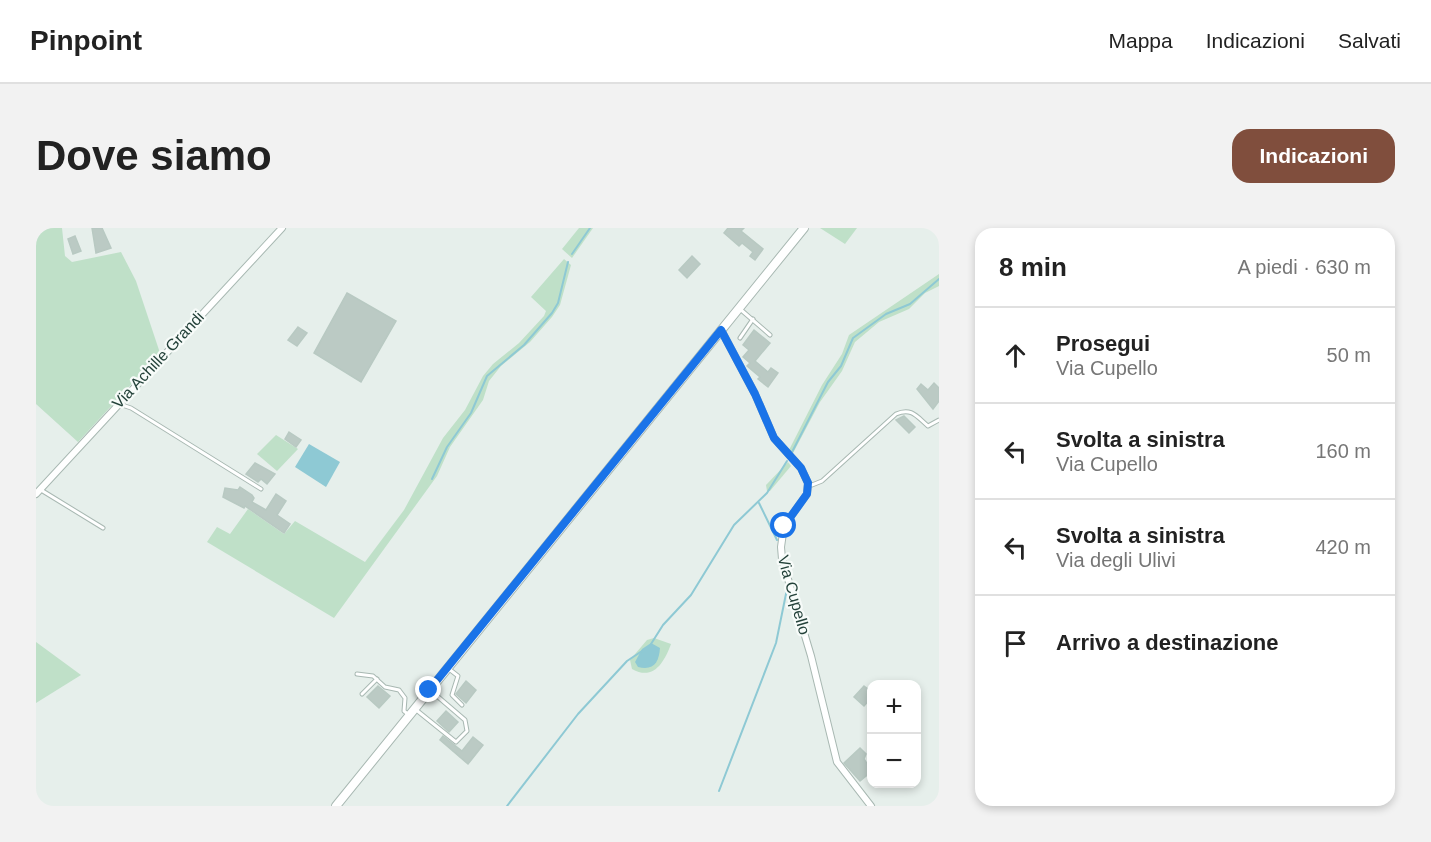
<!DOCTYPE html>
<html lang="it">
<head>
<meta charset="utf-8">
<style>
  :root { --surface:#fff; --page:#f2f2f2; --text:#222; --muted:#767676; --line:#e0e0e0; --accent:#804e3d }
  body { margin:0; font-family:Arial,sans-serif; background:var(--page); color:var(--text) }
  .controls { position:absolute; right:18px; bottom:18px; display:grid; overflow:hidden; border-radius:12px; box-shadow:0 3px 9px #0003 }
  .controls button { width:54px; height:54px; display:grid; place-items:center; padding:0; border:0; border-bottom:2px solid var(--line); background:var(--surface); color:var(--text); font:30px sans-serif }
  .stop { position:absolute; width:18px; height:18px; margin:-14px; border:4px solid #1a73e8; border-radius:50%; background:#fff }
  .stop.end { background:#1a73e8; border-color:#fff; box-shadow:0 2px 6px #0008 }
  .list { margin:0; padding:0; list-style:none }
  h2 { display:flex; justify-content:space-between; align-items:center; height:78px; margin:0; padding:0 24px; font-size:26px }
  h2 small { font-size:20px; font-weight:400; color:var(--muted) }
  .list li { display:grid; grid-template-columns:39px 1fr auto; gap:18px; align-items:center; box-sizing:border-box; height:96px; padding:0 24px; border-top:2px solid var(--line) }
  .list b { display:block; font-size:22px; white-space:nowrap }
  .list p { margin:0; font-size:20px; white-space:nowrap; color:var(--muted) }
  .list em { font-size:20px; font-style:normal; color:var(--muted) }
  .icon { flex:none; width:33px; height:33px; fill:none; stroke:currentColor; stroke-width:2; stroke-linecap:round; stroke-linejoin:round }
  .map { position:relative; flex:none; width:903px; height:578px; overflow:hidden; border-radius:18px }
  header { display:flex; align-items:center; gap:36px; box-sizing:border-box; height:84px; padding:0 30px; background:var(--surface); border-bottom:2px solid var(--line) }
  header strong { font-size:28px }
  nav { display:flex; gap:33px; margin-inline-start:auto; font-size:21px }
  .intro { display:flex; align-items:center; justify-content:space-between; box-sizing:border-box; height:144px; padding:0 36px }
  h1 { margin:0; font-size:42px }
  .button { padding:15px 27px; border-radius:18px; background:var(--accent); color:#fff; font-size:21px; font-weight:700 }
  main { display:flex; gap:36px; padding:0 36px }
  aside { flex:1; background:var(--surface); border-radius:18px; box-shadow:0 3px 9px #0003 }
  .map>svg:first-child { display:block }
</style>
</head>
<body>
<header>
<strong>Pinpoint</strong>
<nav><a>Mappa</a><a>Indicazioni</a><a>Salvati</a></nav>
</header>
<div class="intro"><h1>Dove siamo</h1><a class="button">Indicazioni</a></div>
<main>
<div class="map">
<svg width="903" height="578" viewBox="0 0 903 578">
  <rect width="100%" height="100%" fill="#e6efeb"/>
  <!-- green -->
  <g fill="#bfe0c8">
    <polygon points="0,0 26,0 29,28 36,34 85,24 100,53 124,125 42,214 0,176"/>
    <polygon points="543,0 557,0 536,30 526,21"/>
    <polygon points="784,0 821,0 809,16"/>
    <polygon points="528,31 535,37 524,77 516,89 494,114 465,138 453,153 447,172 414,219 401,248 298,390 171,314 181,299 194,306 212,281 248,306 259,293 329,334 368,282 407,210 429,182 447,148 457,136 483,115 508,88 510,83 495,69"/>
    <polygon points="903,46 903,58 889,65 873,81 843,94 819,114 806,143 784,174 756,227 752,224 786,157 806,126 813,107"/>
    <polygon points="240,207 262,221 241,243 221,226"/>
    <polygon points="752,234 755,238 734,263 731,263 730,257"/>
    <path d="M 618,410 L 635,416 C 628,435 617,453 596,441 L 594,432 L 611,412 Z"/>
    <polygon points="0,414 45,447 0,475"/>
  </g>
  <!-- water -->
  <g fill="#8ec9d4">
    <polygon points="273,216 304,234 290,259 259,239"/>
    <path d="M 615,415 L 624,420 C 623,434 618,443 602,439 L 599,434 L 606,421 Z"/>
  </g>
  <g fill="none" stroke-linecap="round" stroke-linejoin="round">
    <!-- stream -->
    <g stroke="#8ec9d4" stroke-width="2">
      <polyline points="536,26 554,0"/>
      <polyline points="755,226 792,154 805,138 817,110 850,86 874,76 903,51"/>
      <polyline points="396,251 411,219 435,185 451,148 488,117 516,85 522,75 532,34"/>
      <polyline points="723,275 741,312"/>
      <polyline points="615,416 627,397 655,367 698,297 731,265 751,233"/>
      <polyline points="683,563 740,415 751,361"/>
      <polyline points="471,578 542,486 591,433 606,423"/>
    </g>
  </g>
  <!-- building -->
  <g fill="#bbcac4" stroke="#b8c9c2" stroke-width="1.5">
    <polygon points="56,0 66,0 75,20 60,25"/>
    <polygon points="692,0 708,0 705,3 727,21 719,32 714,28 717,24 706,15 703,18 688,5"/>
    <polygon points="39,8 45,23 37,26 32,11"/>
    <polygon points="656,28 664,36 651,50 643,42"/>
    <polygon points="311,65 360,93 325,154 278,125"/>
    <polygon points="262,99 271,105 261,118 252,112"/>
    <polygon points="718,102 734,115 719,133 732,144 735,140 742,145 732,159 722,151 724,149 711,138 714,135 707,129 713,122 707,117"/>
    <polygon points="898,155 903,160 903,173 897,181 881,161 885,156 892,162"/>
    <polygon points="868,188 879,199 873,205 860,192"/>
    <polygon points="253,204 265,212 260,219 249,211"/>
    <polygon points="219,235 239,246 231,256 225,251 222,254 210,246"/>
    <polygon points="204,259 216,267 218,270 216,274 230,282 240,266 250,273 241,287 254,296 248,305 209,278 208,280 187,269 189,260 202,262"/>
    <polygon points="430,453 440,462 430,475 420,466"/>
    <polygon points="342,458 354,468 343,480 331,469"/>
    <polygon points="828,458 836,464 836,469 828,478 818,469"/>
    <polygon points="410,483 422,494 413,504 401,493"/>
    <polygon points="407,508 426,523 437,509 447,517 432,536 404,512"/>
    <polygon points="824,520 830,526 828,531 836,543 824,553 808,535"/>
  </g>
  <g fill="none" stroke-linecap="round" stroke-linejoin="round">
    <!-- service casing -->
    <g stroke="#a8b8b2" stroke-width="5">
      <g id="service">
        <polyline points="704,81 734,107"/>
        <polyline points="704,110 717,91"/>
        <polyline points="83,176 95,180 225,261"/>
        <path d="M 772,255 L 776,257 L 786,253 L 860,186 C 876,179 881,189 892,198 L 903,192"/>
        <polyline points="5,262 67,300"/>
        <polyline points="413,441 422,448 416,467 426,477"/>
        <polyline points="321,446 337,448 349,459 363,462 369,470 368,483 373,487"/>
        <polyline points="326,466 341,451"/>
        <polyline points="379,481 420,514 431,503 429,492 394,462"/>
      </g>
    </g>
    <!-- minor casing -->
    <g stroke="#a8b8b2" stroke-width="8">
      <g id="minor">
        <polyline points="685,102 719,166 738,210 765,240 772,255 771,266 748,298 745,319 746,331 775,428 801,534 835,578"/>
        <polyline points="0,266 246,0"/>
      </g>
    </g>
    <!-- tertiary casing -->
    <g stroke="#a8b8b2" stroke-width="10">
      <polyline id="tertiary" points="300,578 768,0"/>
    </g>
    <!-- service -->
    <use href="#service" stroke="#fff" stroke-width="3"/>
    <!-- minor -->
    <use href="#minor" stroke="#fff" stroke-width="6"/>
    <!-- tertiary -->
    <use href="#tertiary" stroke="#fff" stroke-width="8"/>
  </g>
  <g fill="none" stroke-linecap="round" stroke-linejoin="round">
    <!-- route -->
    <polyline stroke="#1a73e8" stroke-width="8" points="393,462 685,102 719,166 738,210 765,240 772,255 771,266 748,298"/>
  </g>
  <g text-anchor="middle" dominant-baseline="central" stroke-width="4.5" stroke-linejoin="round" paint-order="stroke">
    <!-- street labels -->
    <g font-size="16" fill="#24423a" stroke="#f7fbf9">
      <text transform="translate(122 132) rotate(-47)">Via Achille Grandi</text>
      <text transform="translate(758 367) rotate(74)">Via Cupello</text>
    </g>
  </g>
</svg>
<div class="controls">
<button>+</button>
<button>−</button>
</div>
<div class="stop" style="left:748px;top:298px"></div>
<div class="stop end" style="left:393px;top:462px"></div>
</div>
<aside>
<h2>8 min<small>A piedi · 630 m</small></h2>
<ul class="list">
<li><svg class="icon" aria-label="ahead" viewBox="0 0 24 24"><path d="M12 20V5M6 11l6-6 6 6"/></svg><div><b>Prosegui</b><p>Via Cupello</p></div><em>50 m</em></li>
<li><svg class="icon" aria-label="left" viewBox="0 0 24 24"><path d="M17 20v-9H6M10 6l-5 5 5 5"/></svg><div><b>Svolta a sinistra</b><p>Via Cupello</p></div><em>160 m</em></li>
<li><svg class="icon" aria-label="left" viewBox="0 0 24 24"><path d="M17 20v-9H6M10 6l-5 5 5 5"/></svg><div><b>Svolta a sinistra</b><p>Via degli Ulivi</p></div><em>420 m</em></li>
<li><svg class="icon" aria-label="arrive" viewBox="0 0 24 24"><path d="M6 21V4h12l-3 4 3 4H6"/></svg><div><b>Arrivo a destinazione</b></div></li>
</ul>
</aside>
</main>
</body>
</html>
